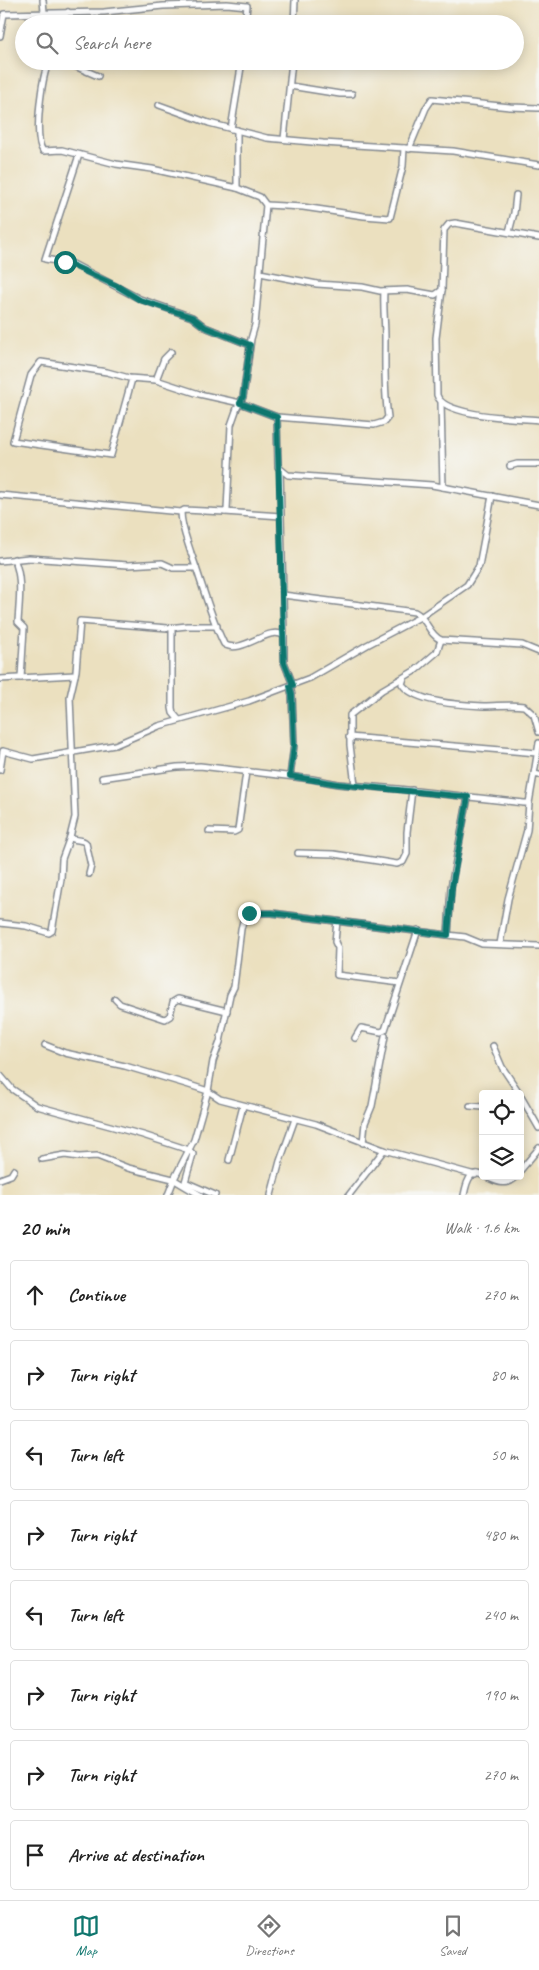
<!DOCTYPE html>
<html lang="en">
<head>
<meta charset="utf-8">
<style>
  :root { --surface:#fff; --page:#f6f6f6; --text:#222; --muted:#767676; --line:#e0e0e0; --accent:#0f766e }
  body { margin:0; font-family:Caveat,sans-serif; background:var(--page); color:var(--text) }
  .controls { position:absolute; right:15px; bottom:15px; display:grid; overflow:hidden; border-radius:5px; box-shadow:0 2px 12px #0003 }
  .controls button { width:45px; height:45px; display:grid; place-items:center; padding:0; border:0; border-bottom:1px solid var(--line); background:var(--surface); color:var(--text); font:25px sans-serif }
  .stop { position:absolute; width:15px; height:15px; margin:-11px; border:4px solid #0f766e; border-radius:50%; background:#fff }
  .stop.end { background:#0f766e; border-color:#fff; box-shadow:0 1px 5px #0008 }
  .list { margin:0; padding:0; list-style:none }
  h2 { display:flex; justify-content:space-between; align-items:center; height:65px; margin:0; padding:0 20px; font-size:21px }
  h2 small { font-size:16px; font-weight:400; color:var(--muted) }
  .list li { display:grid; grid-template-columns:32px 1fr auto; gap:15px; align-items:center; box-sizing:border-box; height:70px; margin:0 10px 10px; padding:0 10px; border:1px solid var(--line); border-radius:5px }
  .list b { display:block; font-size:19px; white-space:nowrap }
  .list em { font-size:16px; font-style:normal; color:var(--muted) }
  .icon { flex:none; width:28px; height:28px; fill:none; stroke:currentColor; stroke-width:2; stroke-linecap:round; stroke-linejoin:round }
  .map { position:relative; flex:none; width:539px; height:1195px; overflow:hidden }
  .search { position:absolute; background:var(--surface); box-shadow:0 2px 12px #0003; left:15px; right:15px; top:15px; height:55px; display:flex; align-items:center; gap:12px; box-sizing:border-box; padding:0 18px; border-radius:28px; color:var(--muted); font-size:19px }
  .sheet { height:705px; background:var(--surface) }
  nav { display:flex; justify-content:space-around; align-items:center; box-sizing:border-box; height:70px; border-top:1px solid var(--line); background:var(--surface); font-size:14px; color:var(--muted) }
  nav a { display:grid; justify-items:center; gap:2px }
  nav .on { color:var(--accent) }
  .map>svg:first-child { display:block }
</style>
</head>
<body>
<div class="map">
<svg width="539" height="1195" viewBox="0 0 539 1195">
  <rect width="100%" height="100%" fill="#f6f6f2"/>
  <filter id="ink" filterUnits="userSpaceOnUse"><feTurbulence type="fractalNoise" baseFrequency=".02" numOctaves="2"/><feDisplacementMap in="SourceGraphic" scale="10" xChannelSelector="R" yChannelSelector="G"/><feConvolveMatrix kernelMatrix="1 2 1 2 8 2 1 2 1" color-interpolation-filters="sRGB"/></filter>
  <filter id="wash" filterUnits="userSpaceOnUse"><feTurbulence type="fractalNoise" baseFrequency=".0096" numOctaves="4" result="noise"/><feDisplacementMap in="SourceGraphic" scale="20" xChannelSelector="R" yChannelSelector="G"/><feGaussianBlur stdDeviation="1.12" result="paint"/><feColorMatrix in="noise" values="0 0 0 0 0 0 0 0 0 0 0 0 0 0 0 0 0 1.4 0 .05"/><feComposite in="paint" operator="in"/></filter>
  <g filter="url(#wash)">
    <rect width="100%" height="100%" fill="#ebe0bf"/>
  </g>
  <g filter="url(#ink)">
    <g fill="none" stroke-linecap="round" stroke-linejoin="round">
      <!-- minor casing -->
      <g stroke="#83888e" stroke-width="8">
        <g id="minor">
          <polyline points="43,0 44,12"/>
          <polyline points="62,24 64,16 68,12"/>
          <polyline points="294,24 295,0"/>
          <polyline points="0,36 4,14 104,12 163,6 227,4 247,6 245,24"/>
          <path d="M 49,61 C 42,76 33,138 43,151 L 62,150 L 116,164 L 152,169 L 237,188 L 260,197 L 266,205 L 255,325 L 251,339 L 243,397 L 237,408 L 231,425 L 227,510 L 225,512 L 184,510 L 181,512 C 181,526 187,540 191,553 C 202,583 210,616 224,644 C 242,656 269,624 284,636 L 284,662 L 293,685"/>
          <polyline points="63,61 98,76"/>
          <polyline points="290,86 340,94 352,94"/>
          <polyline points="159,105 209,123 267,138 323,143 453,151 539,165"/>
          <polyline points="231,129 242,61"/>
          <polyline points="284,139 292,61"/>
          <polyline points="409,149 426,108 432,99 510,107 539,108"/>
          <polyline points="79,155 45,259 73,264 140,299 192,317 205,327 250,345"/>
          <polyline points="237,188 237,130"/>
          <polyline points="266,205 303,207 364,216 390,218 403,166 404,148"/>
          <polyline points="509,232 514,213 516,195"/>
          <path d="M 539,238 L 455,223 L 449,224 L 444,230 L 442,290 L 436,338 L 437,395 C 443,417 519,418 539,420"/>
          <polyline points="260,273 317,284 362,287 380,291 407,290 435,295 442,290"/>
          <path d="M 132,379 L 111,455 L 13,441 L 31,375 L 41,362 L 107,372 L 129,378 L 156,380 L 199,394 L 240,403 L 277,417 L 374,425 L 384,422 L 388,417 C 384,390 385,365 385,338 C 385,322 383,307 384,291"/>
          <polyline points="156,380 164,359 171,352"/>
          <polyline points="441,403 443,487"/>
          <polyline points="277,417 278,467 288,475 432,485 539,505"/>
          <polyline points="510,466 517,464 539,464"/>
          <polyline points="280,469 281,516"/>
          <polyline points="0,495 181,512"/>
          <polyline points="225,512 281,516 284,636"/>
          <path d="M 14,559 C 23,578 19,602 18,622 L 24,628 L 21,678"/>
          <polyline points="0,561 29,558 128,565 162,563 173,568 196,568"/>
          <path d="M 283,595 L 415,612 C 427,618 428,634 441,640 L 522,645 L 539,652"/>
          <polyline points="172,628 172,708 173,713 179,720"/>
          <path d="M 404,678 L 402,684 C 415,703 462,705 484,706 C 497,706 511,704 524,706 L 534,715 L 539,732"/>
          <polyline points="0,679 75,675"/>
          <polyline points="349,737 537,753"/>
          <polyline points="0,770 3,751 33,759 115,745 159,726 249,701 310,678 367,645 422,616 467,585 479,566 492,496"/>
          <polyline points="534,774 539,743"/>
          <polyline points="290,776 294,745 292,695 290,687"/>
          <polyline points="102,778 177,767 200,766 312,779 338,784 398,789 524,803 529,803 534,774 539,775"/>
          <polyline points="355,785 350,745 350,715 382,690 416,670 437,652 441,640"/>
          <polyline points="209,831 234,832 238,830 246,772"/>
          <path d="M 70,837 C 75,842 81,838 86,843 L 91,866 L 89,874"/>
          <polyline points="298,853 334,854 397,864 403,862 407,854 407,832 412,790"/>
          <polyline points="337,921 335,942 338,948 337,975 400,983"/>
          <polyline points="0,923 26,926 49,933 52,931 61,879 62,859 70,837 75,817 70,697 76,671 80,621 168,628 187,626 217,626"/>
          <polyline points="448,935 451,887 468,797"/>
          <polyline points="500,944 508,899 527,830 529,803"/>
          <polyline points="115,999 120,1004 165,1019 170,1016 173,1002 178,999 227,1011"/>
          <polyline points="355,1038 361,1028 381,1032 385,1030 418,930"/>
          <polyline points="45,1045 65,1053 125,1066 186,1084 208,1091 220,1099 316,1124 384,1150 475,1175"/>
          <polyline points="493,1046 502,1067 520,1094"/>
          <polyline points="0,1075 12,1089 37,1106 143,1135 189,1150 193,1154 185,1182 215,1195"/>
          <polyline points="520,1095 539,1128"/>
          <polyline points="470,1106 483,1107"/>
          <polyline points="363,1143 365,1123 372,1106 385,1036"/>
          <polyline points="42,1159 65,1155 79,1157 97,1156 128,1168 173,1179 200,1195"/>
          <polyline points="229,1160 243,1106"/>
          <polyline points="520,1171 539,1148"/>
          <polyline points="0,1179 11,1175 14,1170"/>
          <polyline points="168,1195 175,1177 194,1140 208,1091 213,1061 220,1042 230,995 234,987 241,929 244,918 249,913 272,913 448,935 465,937 482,944 539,946"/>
          <polyline points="271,1195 280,1161 295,1119"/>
          <polyline points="349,1195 384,1150"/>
          <path d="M 464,1195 C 465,1190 467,1180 471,1176 C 482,1166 500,1195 517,1176"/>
        </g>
      </g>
      <!-- minor -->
      <use href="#minor" stroke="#fff" stroke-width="5"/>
    </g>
  </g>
  <g fill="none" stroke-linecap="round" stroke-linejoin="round" filter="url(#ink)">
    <!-- route -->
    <polyline stroke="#0f766e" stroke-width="6" points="65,262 117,286 140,300 192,317 205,327 250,345 243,397 240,403 277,417 284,662 293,685 290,686 292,695 294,745 290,776 338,784 468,797 452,886 448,935 272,913 249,913"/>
  </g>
</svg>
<div class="controls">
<button><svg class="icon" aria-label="locate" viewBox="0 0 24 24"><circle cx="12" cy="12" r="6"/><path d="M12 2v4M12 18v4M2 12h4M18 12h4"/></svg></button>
<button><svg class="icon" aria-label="layers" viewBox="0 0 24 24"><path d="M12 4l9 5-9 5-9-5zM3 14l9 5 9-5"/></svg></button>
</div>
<div class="stop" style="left:65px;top:262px"></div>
<div class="stop end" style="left:249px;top:913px"></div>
<div class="search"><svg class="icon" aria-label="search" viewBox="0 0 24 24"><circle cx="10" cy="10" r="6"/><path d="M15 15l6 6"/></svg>Search here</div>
</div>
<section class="sheet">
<h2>20 min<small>Walk · 1.6 km</small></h2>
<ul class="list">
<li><svg class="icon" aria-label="ahead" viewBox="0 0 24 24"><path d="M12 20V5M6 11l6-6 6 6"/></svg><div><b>Continue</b></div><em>270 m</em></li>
<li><svg class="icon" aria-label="right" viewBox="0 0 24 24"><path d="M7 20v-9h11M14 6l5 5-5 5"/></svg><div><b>Turn right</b></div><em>80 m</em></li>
<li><svg class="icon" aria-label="left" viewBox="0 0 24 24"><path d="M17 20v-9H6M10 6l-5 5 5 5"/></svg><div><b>Turn left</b></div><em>50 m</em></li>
<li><svg class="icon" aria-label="right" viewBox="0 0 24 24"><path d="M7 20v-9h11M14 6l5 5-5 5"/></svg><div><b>Turn right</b></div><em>480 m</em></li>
<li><svg class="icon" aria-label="left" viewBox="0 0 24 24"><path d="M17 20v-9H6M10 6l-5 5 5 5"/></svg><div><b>Turn left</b></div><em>240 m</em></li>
<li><svg class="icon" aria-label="right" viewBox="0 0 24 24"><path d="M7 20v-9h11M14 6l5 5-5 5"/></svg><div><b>Turn right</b></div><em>190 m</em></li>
<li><svg class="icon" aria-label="right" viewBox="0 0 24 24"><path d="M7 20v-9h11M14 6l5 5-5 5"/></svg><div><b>Turn right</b></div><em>270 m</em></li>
<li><svg class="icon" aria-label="arrive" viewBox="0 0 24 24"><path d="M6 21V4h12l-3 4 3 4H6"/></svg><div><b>Arrive at destination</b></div></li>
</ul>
</section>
<nav>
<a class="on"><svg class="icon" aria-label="map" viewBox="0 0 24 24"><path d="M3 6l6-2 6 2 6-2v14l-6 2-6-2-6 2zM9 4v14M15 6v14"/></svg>Map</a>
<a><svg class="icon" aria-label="directions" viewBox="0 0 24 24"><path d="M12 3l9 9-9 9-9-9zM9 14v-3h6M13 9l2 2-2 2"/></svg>Directions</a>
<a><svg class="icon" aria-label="saved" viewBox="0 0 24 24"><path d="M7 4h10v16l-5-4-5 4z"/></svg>Saved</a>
</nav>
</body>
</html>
